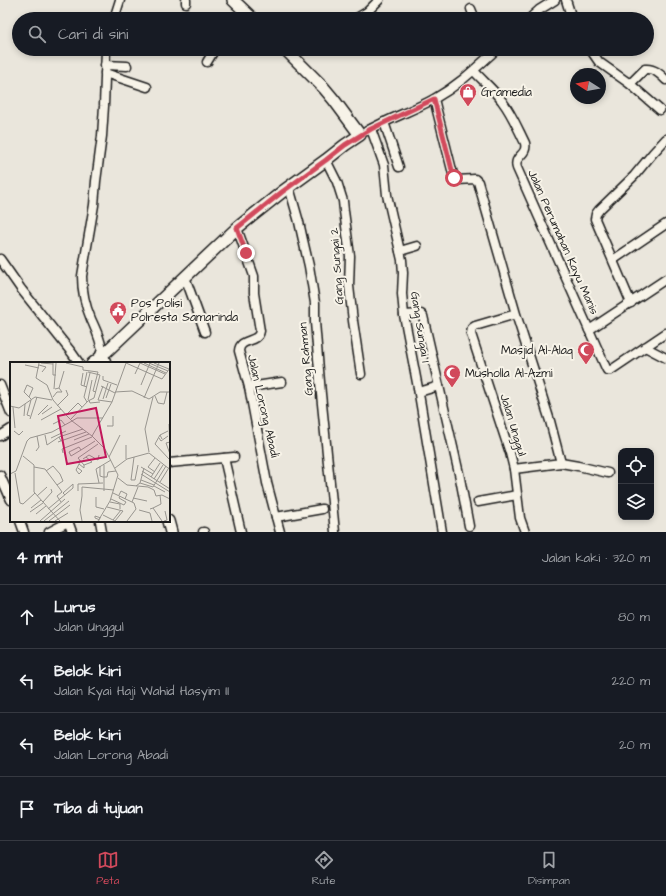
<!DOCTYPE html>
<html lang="id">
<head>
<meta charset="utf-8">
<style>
  :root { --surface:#171b24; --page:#20242c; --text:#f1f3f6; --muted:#9ea1a6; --line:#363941; --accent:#d1495b }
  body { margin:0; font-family:"Architects Daughter",sans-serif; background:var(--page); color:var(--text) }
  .controls { position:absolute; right:12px; bottom:12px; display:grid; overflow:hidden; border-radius:8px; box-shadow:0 2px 6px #0003 }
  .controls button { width:36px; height:36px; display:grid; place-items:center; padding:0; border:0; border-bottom:1px solid var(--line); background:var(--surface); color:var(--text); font:20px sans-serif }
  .compass { position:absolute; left:570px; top:68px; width:36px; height:36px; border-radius:50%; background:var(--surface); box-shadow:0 2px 6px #0003; rotate:281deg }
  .stop { position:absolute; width:12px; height:12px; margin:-9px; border:3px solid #d1495b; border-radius:50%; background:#fff }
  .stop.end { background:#d1495b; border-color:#fff; box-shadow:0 1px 4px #0008 }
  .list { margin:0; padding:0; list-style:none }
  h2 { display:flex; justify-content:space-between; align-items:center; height:52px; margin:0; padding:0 16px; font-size:17px }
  h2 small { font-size:13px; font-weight:400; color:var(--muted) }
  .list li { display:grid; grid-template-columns:26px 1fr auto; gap:12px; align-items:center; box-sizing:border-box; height:64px; padding:0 16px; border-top:1px solid var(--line) }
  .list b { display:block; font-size:15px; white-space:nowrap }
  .list p { margin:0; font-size:13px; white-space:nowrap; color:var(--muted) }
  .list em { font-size:13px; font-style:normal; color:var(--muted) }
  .icon { flex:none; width:22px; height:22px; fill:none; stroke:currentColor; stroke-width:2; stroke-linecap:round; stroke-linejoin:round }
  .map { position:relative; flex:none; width:666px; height:532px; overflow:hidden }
  .search { position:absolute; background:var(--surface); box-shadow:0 2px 6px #0003; left:12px; right:12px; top:12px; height:44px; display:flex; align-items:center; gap:10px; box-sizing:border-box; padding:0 14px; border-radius:22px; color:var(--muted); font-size:15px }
  .sheet { height:308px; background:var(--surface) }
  nav { display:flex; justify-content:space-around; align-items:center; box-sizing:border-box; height:56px; border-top:1px solid var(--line); background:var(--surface); font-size:11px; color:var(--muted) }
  nav a { display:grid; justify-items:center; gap:2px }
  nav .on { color:var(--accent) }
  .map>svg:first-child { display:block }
</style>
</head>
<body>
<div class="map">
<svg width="666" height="532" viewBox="0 0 666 532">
  <rect width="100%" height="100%" fill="#eae6dc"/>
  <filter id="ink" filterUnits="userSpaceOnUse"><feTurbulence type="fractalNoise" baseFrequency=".025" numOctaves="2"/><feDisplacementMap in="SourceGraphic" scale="8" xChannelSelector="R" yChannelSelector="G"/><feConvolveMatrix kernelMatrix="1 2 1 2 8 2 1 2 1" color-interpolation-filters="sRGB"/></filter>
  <g filter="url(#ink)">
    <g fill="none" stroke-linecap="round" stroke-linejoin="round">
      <!-- minor casing -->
      <g stroke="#1c1c1c" stroke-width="11">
        <g id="minor">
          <polyline points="186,0 186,3"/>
          <polyline points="566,0 572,19"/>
          <polyline points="471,9 475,19"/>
          <polyline points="114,19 120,0"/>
          <polyline points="239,19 244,11"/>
          <polyline points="355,19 367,12 379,0"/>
          <polyline points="529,19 539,10 555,0"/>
          <polyline points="590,49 599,62 630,84 660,110"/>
          <polyline points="207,62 215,49"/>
          <polyline points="105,65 127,66"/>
          <path d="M 474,71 C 483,81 494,90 502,101 C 512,114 518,129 525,143 C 528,156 513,155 517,168 L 606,368 L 607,370 L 611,370 L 666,333"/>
          <polyline points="105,73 147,87"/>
          <path d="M 630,84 L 645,69 C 654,68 660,74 666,80"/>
          <polyline points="434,99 454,178 457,180 475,179 478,182 516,314 475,326 472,328 471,334 510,453 514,469 561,463 550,421 516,314"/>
          <polyline points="384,122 399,167"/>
          <polyline points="371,129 384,165 387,195 402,260 403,273 402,294 404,315 418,388 442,532"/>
          <path d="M 367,131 C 388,119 412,111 434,99 C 459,85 476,68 497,49"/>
          <polyline points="326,160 337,182 343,201 344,211 350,256 349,286 353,321 361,374"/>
          <polyline points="289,187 299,222 303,240 309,266 315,303 315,322 321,394 335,532"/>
          <path d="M 237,228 L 254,276 L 254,293 L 260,331 C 258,344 240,337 239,351 L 249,387 L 267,483 L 280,532"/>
          <polyline points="400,251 417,246"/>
          <polyline points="0,259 21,289 72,353 79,363"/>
          <polyline points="613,260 666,224"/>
          <polyline points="185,277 205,332"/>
          <polyline points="631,303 595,219 596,214 599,210 634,176 653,153 666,139"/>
          <polyline points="404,315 421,314 423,316 460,478 469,526"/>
          <polyline points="589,330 666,279"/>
          <polyline points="645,347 666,358"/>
          <path d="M 91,363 L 102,354 C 102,342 96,330 91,319 C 85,305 82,291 82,276 L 94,205 L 96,181 L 102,136 L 104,106 L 106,49"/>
          <polyline points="0,385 11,413"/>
          <polyline points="249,387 282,382"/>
          <polyline points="419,392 439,386"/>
          <polyline points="0,436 11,429"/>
          <polyline points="224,458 241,532"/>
          <polyline points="169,463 234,457"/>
          <polyline points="561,463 578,466 608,473"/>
          <polyline points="514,469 520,518 525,532"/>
          <polyline points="0,475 11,500"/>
          <polyline points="478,502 517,495"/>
          <polyline points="276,517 322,509"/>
          <polyline points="20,521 24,532"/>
          <polyline points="68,521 72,532"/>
          <polyline points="100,521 102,532"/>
          <polyline points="49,532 68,522"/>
          <polyline points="203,532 204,532"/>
        </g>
      </g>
      <!-- major casing -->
      <g stroke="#1c1c1c" stroke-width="14">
        <g id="major">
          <polyline points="233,0 253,19"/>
          <polyline points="105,363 102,354 107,351 237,228 282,192 326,160 345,145 360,135 334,100 324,88 285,49"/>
          <polyline points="168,521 171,532"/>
        </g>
      </g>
      <!-- minor -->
      <use href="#minor" stroke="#f7f3e8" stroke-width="8"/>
      <!-- major -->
      <use href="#major" stroke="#f7f3e8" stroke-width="11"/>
    </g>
  </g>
  <g fill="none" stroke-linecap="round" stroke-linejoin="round" filter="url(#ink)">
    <!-- route -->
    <polyline stroke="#d1495b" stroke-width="5" points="246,253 237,228 282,192 326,160 345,145 371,129 434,99 454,178"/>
  </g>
  <!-- icons -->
  <defs>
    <g id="shop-pin" transform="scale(0.9)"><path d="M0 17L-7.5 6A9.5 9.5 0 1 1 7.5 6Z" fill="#d1495b" stroke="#f7f3e8"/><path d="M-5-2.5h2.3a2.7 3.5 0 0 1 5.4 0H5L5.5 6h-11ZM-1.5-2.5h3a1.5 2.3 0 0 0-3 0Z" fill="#fff"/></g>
    <g id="civic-pin" transform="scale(0.9)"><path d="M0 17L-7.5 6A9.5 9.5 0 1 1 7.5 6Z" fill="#d1495b" stroke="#f7f3e8"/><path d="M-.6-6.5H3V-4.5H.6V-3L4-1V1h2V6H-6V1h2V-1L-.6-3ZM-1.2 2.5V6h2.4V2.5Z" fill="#fff"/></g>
    <g id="mosque-pin" transform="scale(0.9)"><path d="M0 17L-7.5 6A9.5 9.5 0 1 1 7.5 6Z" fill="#d1495b" stroke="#f7f3e8"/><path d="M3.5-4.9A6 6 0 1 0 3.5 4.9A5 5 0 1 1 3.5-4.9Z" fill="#fff"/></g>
  </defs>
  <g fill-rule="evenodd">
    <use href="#shop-pin" x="468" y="92"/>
    <use href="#civic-pin" x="118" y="310"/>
    <use href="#mosque-pin" x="586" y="350"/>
    <use href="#mosque-pin" x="452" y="373"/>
  </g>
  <g text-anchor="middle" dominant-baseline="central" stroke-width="4" stroke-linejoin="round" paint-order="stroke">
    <!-- poi labels -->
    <g font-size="12" fill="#1c1c1c" stroke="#f7f3e8" text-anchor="start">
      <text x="481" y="92">Gramedia</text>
      <text x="131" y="303">Pos Polisi<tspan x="131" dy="14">Polresta Samarinda</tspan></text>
      <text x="573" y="350" text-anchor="end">Masjid Al-Alaq</text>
      <text x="465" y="373">Musholla Al-Azmi</text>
    </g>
    <!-- street labels -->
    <g font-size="12" fill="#1c1c1c" stroke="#f7f3e8">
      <text transform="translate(563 242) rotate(66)">Jalan Perumahan Kayu Manis</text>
      <text transform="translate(337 266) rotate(-94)">Gang Sungai 2</text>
      <text transform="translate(420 327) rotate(81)">Gang Sungai 1</text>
      <text transform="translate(306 359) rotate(-95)">Gang Rahman</text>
      <text transform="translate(263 406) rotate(77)">Jalan Lorong Abadi</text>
      <text transform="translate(513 425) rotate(73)">Jalan Unggul</text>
    </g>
  </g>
  <!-- overview -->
  <g transform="translate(10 362)">
    <rect width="160" height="160" fill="#eae6dc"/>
    <path fill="none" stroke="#98958f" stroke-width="1" d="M 29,1 L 26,16 L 37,23 L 43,38 L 57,54 L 62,59 L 67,56 L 93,56M 31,1 L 43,2M 43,1 L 43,13 L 46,13M 56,1 L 73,5 L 73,8 L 88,10 L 83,29 L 86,30M 116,1 L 152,17 L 160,6M 130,1 L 155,12M 134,1 L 156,11M 139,1 L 158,9M 144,1 L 159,7M 15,3 L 29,6M 29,3 L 36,5 L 32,10M 73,11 L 71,23 L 77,25M 125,12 L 130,1M 93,14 L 93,18 L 107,23M 131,23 L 140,1M 74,24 L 77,10M 91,24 L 105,31M 93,24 L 88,38 L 102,40M 49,26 L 54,9M 44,27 L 46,1M 105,30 L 122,29 L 139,37 L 150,30 L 160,30M 145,34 L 148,41 L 154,42 L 157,30M 19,35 L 23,26 L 17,23 L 14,30 L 21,37M 43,35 L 47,30 L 52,30 L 49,26 L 45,27M 96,36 L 101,22M 134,36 L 149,1M 93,37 L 98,21M 78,38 L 82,18M 79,38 L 80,41 L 90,40M 77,40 L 74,35 L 80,11M 0,44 L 9,46 L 25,35 L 42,38M 47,44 L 58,33 L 56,28M 3,45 L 5,66M 32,52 L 42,45M 28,53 L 38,43M 56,53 L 68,41 L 72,45M 14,54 L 15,42M 20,54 L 17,53 L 21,38M 20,57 L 27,35M 61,57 L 78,39 L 84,36 L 90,13 L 78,10M 31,58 L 51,47M 43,62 L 51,58 L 55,63M 159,62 L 160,89M 97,64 L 103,64 L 103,54M 4,69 L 9,73 L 13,69M 35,73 L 37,83 L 49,75M 150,73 L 145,82 L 159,97M 82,74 L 95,87 L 108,113 L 100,139 L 88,159M 41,76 L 56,69M 149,76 L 151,79 L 158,74M 152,77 L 150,73 L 158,69M 64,78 L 79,72M 51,79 L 49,75 L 73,67M 48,80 L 76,70M 160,80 L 156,81 L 160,92M 71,88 L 61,94 L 59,90 L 69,85 L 71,88 L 85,79M 26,89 L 29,85 L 27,74M 139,90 L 135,67 L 143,35M 53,91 L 52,87 L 82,75M 13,94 L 24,103 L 24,130 L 50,159M 76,95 L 82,100 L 74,103 L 68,96 L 88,82M 99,95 L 110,73M 124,95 L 121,118 L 125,118 L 128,103M 73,97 L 79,93 L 88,98 L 89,93M 116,97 L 116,83M 70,98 L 69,102 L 74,106 L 74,103M 94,103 L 94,129M 90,104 L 90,114 L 93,115M 24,105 L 35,107 L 50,127 L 52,130 L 47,134 L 51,140M 131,105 L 143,112M 68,106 L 72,109 L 69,112 L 66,108 L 69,102M 105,106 L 117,97 L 139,91 L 158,106M 36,109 L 43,104 L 50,112 L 53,119 L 47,123M 132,109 L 160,127M 145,110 L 138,105 L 145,96M 5,111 L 10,141 L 13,142 L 25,131M 0,112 L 6,109 L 17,79 L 20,76 L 42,70 L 62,59 L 82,74 L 102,40 L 116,1M 131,112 L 160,130M 93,115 L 97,115 L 98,110 L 106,109M 141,115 L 150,101M 108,116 L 117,123 L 138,125 L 144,128 L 146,134 L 152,133 L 160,137M 144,117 L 153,103M 131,118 L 144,123M 150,120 L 160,104M 89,121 L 86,107 L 101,98M 130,121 L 143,125 L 156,104M 126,124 L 130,121 L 134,106M 144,124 L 155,130M 68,129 L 68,122 L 93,121M 103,131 L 124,141 L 126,147 L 117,159M 55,133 L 53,131 L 63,122 L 63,126M 109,133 L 111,129 L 117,132 L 115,137M 27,134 L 37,125M 72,134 L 72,125 L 104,128M 72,134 L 70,148 L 72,159M 86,135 L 86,145 L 94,147M 123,136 L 137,139M 101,137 L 114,143 L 116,140 L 109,136 L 110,134M 33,140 L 42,130 L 41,127M 100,140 L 110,142 L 110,147M 122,140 L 128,125M 97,145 L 113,149 L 105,159M 21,146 L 31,138M 143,146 L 151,142 L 150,133M 38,147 L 63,126M 140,147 L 143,146 L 152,159M 129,148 L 140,151 L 142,159M 20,150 L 33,141M 26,152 L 36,144M 93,153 L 105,159M 90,158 L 85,156 L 85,154 L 91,156M 103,158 L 111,148M 30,159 L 55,137M 34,159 L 59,139M 39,159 L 60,143M 45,159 L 58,151M 154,159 L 157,158 L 155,149"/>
    <path fill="#c2185b" fill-opacity="0.15" stroke="#c2185b" stroke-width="2" d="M 86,46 L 96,95 L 57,102 L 48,54 Z"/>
    <rect width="160" height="160" fill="none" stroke="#1c1c1c" stroke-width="2"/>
  </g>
</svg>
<div class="controls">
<button><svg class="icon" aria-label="locate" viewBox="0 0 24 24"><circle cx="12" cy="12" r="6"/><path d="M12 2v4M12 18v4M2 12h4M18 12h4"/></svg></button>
<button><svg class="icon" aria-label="layers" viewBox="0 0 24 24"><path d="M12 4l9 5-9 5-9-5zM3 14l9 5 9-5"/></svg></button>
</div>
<svg class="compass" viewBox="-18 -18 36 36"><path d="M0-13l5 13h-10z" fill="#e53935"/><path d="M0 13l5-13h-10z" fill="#9ea1a6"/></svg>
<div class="stop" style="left:454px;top:178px"></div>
<div class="stop end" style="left:246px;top:253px"></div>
<div class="search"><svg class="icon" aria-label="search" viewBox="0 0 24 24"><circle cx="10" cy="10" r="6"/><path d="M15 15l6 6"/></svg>Cari di sini</div>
</div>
<section class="sheet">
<h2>4 mnt<small>Jalan kaki · 320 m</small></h2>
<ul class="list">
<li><svg class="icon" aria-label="ahead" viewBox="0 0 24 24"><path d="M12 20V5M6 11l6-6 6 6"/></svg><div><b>Lurus</b><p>Jalan Unggul</p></div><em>80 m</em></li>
<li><svg class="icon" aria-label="left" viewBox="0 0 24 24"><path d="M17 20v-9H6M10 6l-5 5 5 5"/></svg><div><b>Belok kiri</b><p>Jalan Kyai Haji Wahid Hasyim II</p></div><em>220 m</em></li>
<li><svg class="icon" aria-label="left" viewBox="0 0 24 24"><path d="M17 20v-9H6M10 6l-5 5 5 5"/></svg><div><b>Belok kiri</b><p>Jalan Lorong Abadi</p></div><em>20 m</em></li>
<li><svg class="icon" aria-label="arrive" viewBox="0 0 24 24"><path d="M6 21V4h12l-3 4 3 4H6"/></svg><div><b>Tiba di tujuan</b></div></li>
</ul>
</section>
<nav>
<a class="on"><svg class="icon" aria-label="map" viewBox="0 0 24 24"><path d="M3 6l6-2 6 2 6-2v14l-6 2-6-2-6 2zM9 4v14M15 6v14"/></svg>Peta</a>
<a><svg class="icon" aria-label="directions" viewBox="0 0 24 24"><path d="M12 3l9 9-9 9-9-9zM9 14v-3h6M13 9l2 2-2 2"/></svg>Rute</a>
<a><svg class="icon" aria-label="saved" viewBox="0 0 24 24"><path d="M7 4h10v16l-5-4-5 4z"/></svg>Disimpan</a>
</nav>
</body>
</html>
